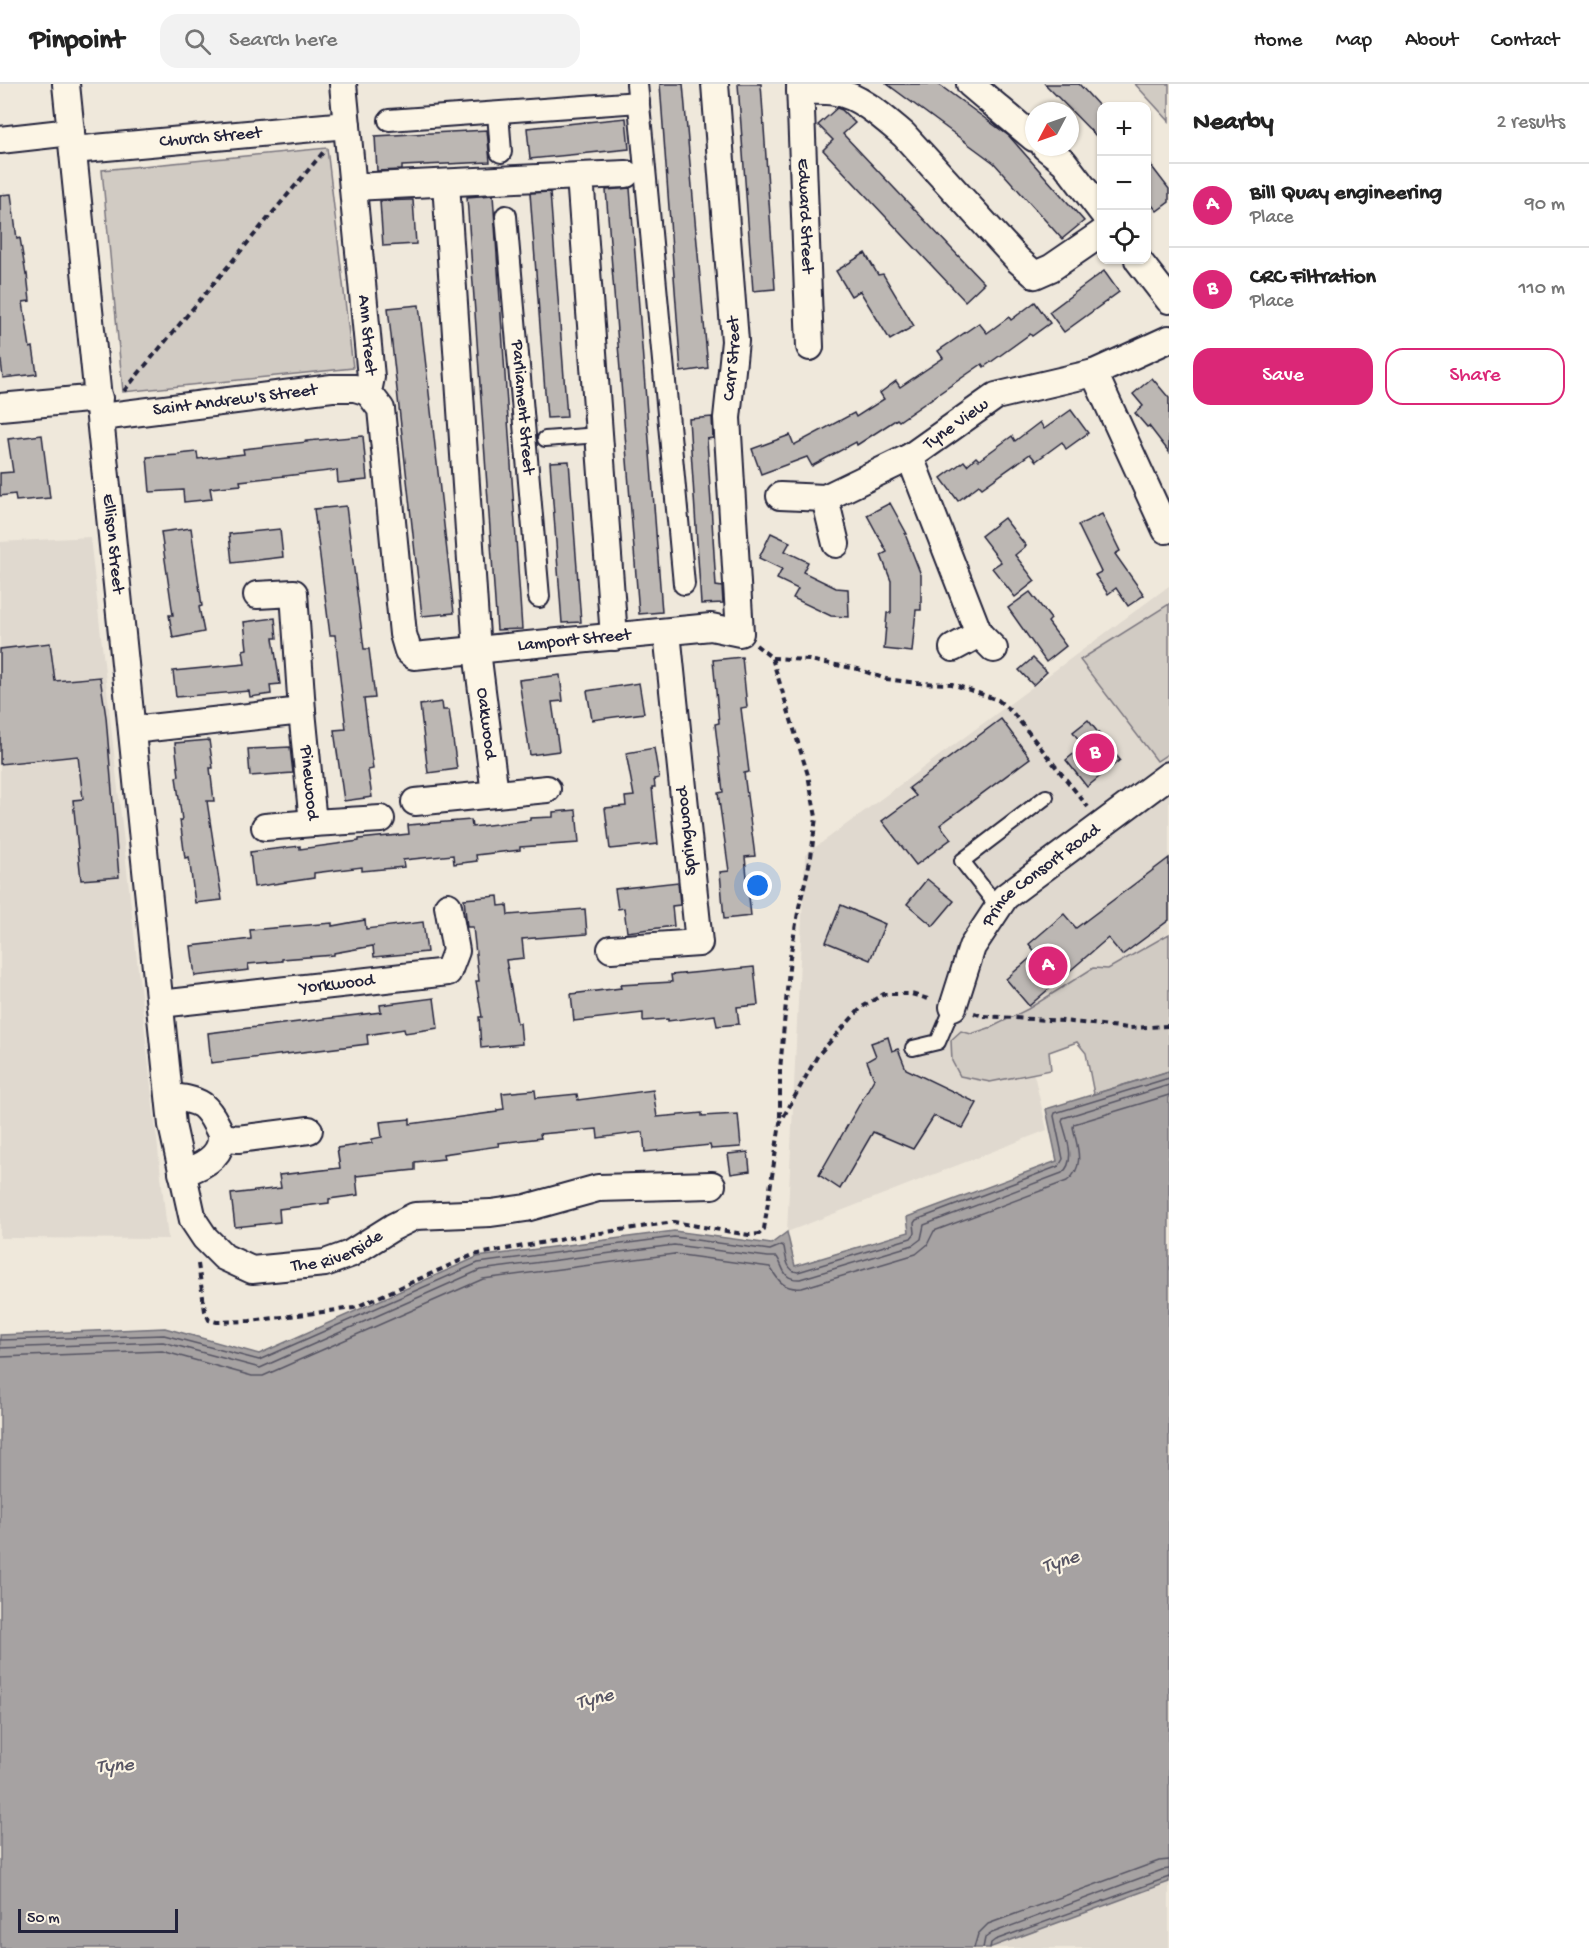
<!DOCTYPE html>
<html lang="en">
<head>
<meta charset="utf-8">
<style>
  :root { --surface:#fff; --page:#f2f2f2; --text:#222; --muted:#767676; --line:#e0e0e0; --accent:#db2777 }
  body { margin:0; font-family:"Gochi Hand",sans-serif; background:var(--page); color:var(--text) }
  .controls { position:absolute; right:18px; top:18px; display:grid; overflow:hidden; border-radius:12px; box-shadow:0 2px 4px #0004 }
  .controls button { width:54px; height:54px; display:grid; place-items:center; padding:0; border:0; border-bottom:2px solid var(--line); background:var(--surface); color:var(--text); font:30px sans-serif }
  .compass { position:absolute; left:1025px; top:18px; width:54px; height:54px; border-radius:50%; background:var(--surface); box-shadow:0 2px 4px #0004; rotate:229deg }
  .scale { position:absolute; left:18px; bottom:15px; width:160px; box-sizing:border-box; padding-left:6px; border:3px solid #22223b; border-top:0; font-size:16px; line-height:21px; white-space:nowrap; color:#22223b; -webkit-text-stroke:4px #fcf5e5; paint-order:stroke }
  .you { position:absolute; left:758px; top:802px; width:21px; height:21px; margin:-15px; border:4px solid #fff; border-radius:50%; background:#1a73e8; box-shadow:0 0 0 9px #1a73e833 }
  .badge { display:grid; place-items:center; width:39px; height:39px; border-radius:50%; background:var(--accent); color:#fff; font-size:20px; font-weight:700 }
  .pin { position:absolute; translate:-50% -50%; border:3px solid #fff; box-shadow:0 2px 6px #0006 }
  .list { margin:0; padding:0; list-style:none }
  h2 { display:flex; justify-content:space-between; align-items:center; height:78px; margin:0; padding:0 24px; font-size:26px }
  h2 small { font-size:20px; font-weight:400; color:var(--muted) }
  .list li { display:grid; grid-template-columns:39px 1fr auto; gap:18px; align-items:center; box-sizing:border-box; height:84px; padding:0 24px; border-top:2px solid var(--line) }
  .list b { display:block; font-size:22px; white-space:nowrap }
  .list p { margin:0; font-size:20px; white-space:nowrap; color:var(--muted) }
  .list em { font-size:20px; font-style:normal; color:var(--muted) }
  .actions { display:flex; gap:12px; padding:18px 24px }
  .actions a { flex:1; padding:14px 0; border:2px solid var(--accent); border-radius:18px; text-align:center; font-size:21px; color:var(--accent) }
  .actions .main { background:var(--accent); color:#fff }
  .icon { flex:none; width:33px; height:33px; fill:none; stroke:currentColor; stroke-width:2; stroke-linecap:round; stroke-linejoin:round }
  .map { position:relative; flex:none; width:1169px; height:1864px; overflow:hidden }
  header { display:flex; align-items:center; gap:36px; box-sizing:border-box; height:84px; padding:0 30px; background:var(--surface); border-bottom:2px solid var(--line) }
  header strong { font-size:28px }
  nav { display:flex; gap:33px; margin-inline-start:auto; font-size:21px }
  .search { width:420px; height:54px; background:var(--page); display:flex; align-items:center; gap:15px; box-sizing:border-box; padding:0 21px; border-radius:18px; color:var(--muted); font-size:22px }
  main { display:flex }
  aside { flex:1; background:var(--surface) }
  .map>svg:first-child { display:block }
</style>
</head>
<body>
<header>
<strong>Pinpoint</strong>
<div class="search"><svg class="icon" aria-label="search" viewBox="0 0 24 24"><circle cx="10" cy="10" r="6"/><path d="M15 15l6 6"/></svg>Search here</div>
<nav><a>Home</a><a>Map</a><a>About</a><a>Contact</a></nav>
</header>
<main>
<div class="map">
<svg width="1169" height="1864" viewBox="0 0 1169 1864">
  <rect width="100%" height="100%" fill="#efe8db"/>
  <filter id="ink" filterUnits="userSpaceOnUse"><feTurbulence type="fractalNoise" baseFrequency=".0167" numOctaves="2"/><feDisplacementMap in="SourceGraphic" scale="12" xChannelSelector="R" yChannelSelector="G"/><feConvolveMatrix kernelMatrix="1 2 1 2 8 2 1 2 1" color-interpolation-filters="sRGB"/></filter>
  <g filter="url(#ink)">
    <!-- built -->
    <g fill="#e0d9cf">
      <polygon points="90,453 168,1155 0,1154 0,458"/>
      <polygon points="1169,502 1169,848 1025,952 1047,1046 787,1148 805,771"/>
      <polygon points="1169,1798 1169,1864 989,1864"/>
    </g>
    <!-- green -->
    <g fill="#d1cbc3" stroke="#7a767f" stroke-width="1.5">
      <polygon points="1136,0 1169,0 1169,37 1135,0"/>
      <polygon points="327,64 353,284 123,308 102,86"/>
      <polygon points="1169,520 1169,669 1157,677 1080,576"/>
      <polygon points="1169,850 1169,987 1094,1010 1086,969 1077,958 1049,968 1051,986 990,998 960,992 952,977 951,956 961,947 971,950 992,943 1028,925 1093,884 1108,885"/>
    </g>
    <!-- water -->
    <polygon fill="#a6a2a2" stroke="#716f79" stroke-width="1.5" points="1169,987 1169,1798 989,1864 0,1864 0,1251 165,1244 259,1270 477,1173 674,1147 771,1160 787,1148 795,1182 909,1148 907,1133 1057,1077 1046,1025"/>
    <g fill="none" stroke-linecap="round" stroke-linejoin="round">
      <!-- shore -->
      <g stroke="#575564" stroke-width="1.5">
        <path d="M 0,1256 L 164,1251 L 259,1276 L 478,1179 L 674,1153 L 770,1166 L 782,1161 L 784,1163 C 786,1172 786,1187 798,1188 L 911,1154 L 915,1149 L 914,1139 L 916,1136 L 1059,1082 L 1063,1075 L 1054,1032 L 1055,1029 L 1169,994"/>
        <path d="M 0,1264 L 163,1258 L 260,1284 L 480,1186 L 674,1161 L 768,1173 L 777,1173 C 784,1183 782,1196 800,1195 L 913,1161 L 921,1155 L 924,1141 L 1062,1089 C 1077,1077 1066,1052 1062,1037 L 1063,1034 L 1169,1001"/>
        <path d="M 0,1273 L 162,1267 L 252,1292 L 263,1292 L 483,1195 L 674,1170 L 770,1183 C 778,1196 783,1206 802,1204 L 916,1170 L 927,1161 L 934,1147 L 1067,1097 C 1086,1083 1077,1062 1073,1043 L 1074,1040 L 1169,1011"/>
        <polyline points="974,1864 978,1850 988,1840 1159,1777 1169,1776"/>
        <polyline points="983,1864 985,1854 992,1849 1162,1786 1169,1785"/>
        <polyline points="990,1864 991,1859 995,1856 1169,1793"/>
      </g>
    </g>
    <!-- building -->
    <g fill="#bcb7b3" stroke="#22223b" stroke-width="1.5">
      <polygon points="660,0 683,0 708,284 681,288"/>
      <polygon points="738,0 761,0 775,205 753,207"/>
      <polygon points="887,0 938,0 1009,52 1084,137 1062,155 994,79"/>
      <polygon points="1045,0 1079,0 1101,24 1101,57"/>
      <polygon points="837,24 842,26 855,39 843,50 984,199 965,217 823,66 833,56 818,41"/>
      <polygon points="626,34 629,65 530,75 527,44"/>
      <polygon points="487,46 490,78 402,82 402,86 377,87 375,52"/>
      <polygon points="1146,75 1169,105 1169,118 1157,127 1146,114"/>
      <polygon points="630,104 662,528 639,530 606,106"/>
      <polygon points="550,108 567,333 547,334 530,109"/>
      <polygon points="11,110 17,155 20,154 26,191 27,190 30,217 23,218 30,264 33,263 37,290 3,294 0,269 0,111"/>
      <polygon points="493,111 522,545 497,546 467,113"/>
      <polygon points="409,116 413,116 416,160 383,162 380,117"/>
      <polygon points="865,169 878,191 883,190 914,242 890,256 860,207 851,212 836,187"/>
      <polygon points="1104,187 1119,208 1064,248 1049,228"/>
      <polygon points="1035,218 1050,239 1032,252 1030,250 984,283 982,280 899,337 897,335 857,361 856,358 812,382 807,373 761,390 752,365 790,351 794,361 854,329 856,333 884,315 880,309 896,297 900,303 943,274 938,267 979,239 987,249 1009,233 1011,236"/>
      <polygon points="419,221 454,529 422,532 388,224"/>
      <polygon points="1152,294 1169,314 1169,368 1149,342 1147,343 1135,329 1143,322 1133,310"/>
      <polygon points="1071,326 1088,349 1066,365 1062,358 1036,377 1030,370 982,404 979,401 958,417 941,394 964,377 967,381 976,373 979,376 1012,352 1015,357 1040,338 1044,345"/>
      <polygon points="712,333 713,354 707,355 716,502 722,503 723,519 701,520 689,335"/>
      <polygon points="42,351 50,414 16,417 15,410 0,412 0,389 13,388 8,355"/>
      <polygon points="363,352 367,396 338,399 337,386 240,397 241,401 210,404 212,415 184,418 183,406 150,408 147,373 179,371 179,370 197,368 198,375 244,370 243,365 307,358 306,357"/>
      <polygon points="569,377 581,538 562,539 550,378"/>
      <polygon points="890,419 907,450 905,450 921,491 921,526 916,526 912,568 884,565 887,529 891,529 891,497 881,471 887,468 867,431"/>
      <polygon points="346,422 364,565 369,565 375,614 364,615 373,685 368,686 372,713 344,717 334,646 346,645 335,551 330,551 314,425"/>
      <polygon points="1102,430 1120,467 1115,470 1144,511 1128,522 1116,504 1108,510 1095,491 1101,488 1078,441"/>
      <polygon points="1004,434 1026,462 1015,471 1035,497 1015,513 992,484 1001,478 981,452"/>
      <polygon points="191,444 202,522 199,523 204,548 173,554 169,531 173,531 161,448"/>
      <polygon points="280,445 283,473 232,479 229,450"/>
      <polygon points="771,449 790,458 785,467 808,478 803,488 836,504 848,505 849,533 831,532 793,514 798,505 777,495 782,485 759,474"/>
      <polygon points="1030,508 1051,535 1048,538 1066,562 1046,578 1008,524"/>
      <polygon points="275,534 277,554 273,554 280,600 270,601 271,610 250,613 249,607 176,613 173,587 245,580 243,566 247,565 244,538"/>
      <polygon points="50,559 55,597 100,593 106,633 119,793 81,796 73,716 83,715 78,672 0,680 0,565"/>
      <polygon points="742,573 747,623 741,624 749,688 744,689 755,772 745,773 751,832 724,835 720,788 729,787 718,709 723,708 715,640 719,639 713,576"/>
      <polygon points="1033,574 1047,588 1033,601 1019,586"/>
      <polygon points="560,591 563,617 552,618 559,667 530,671 519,596"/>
      <polygon points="639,599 644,629 592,636 587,607"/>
      <polygon points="442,618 443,626 449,626 457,685 428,689 420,621"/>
      <polygon points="1001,635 1030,674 940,741 951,755 916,781 882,737 916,712 909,704"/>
      <polygon points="1088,636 1120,676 1087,703 1066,676 1083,662 1073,648"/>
      <polygon points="209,656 213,684 210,684 214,717 207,717 222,816 195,819 189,773 185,774 180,736 182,736 176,693 179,692 175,659"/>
      <polygon points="290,663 293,689 250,692 248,665"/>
      <polygon points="654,664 659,694 654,695 655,703 652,703 658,760 610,765 605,724 626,722 625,713 634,712 626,669"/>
      <polygon points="576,726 579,759 520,763 520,766 476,771 477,777 454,780 453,771 403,776 404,783 362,787 362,783 314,789 314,794 254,803 250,768 300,762 300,765 359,757 359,755 409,750 408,741 471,736 472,743 530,736 530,734 553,733 553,728"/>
      <polygon points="1169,774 1169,836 1122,871 1108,854 1029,922 1006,895 1036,869 1029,860 1064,830 1076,844"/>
      <polygon points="927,795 954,817 933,842 907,820"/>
      <polygon points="678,798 680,821 672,822 674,842 627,848 624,824 618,825 615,805"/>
      <polygon points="498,812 499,822 507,821 508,831 585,825 587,850 522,855 524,874 506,876 517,939 520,939 522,960 481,964 479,933 482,933 476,897 479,897 473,843 467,843 464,815"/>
      <polygon points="841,821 885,840 870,876 826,858"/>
      <polygon points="365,836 366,845 423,838 427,868 374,873 373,862 334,869 334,871 282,875 282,877 248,880 249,886 195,892 191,862 251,855 250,846 332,839 332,842"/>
      <polygon points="754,883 758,921 737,923 739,940 717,942 715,931 668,937 668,935 643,937 643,929 574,937 571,910 621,904 620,901 672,898 671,891"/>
      <polygon points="434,914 438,944 405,949 404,945 367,951 368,960 211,979 208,949 381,928 380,921"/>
      <polygon points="888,953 892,967 898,965 906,985 977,1019 963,1044 934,1032 913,1065 873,1048 840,1105 819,1091 874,995 867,977 876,972 871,959"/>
      <polygon points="535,1006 536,1014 577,1010 578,1016 653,1006 657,1033 702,1029 702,1032 738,1030 741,1063 711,1065 710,1061 645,1068 643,1048 598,1054 597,1045 540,1050 541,1054 498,1059 499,1062 443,1070 444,1075 415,1078 415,1086 356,1092 358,1111 329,1115 329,1119 279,1125 280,1138 235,1143 231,1110 281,1104 279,1091 340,1084 337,1064 372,1059 372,1055 382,1053 380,1038 410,1035 410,1040 497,1028 497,1026 504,1025 502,1009"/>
      <polygon points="748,1068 750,1087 731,1090 728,1070"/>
    </g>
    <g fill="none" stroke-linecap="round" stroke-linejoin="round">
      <!-- service casing -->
      <g stroke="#22223b" stroke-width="18">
        <g id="service">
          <polyline points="545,355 599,351"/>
          <polyline points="998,823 962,777 1046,713"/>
          <polyline points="913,964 938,958 953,923"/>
        </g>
      </g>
      <!-- pedestrian casing -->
      <g stroke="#22223b" stroke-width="24">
        <g id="pedestrian">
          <polyline points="637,0 684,500"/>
          <polyline points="498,29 501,68"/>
          <polyline points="389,36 639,18"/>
          <path id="s1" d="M 506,132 L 539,513"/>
        </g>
      </g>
      <!-- minor casing -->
      <g stroke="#22223b" stroke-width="30">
        <g id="minor">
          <path id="s2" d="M 66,0 L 172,1041 L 193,1136 L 205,1154 L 224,1173 L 252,1186 L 325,1179 L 350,1170 L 393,1143 L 415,1132 L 491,1129 L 526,1124 L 598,1104 L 712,1101"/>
          <path id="s3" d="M 343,0 L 371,293 L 368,308"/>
          <path id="s4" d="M 800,0 L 810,263"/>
          <polyline points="970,0 1034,54"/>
          <path d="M 800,7 C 812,7 824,6 835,8 C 861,12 885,35 904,51 L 1018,176 L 1035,191 L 1051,184 L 1102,149"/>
          <polyline points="0,56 71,48"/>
          <polyline points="1045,63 1064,78 1102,128"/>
          <path id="s5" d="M 73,66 L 347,41"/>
          <path id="s6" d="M 446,99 L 477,567 L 495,710"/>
          <polyline points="353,103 580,92"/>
          <polyline points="1138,176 1169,216"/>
          <polyline points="1094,289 1166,446"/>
          <path id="s7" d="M 368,308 L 381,325 L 403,550 L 408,567 L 414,572 L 711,543 L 740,549 L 727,334 L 735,257 L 715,0"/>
          <polyline points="0,323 99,314"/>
          <path id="s8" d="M 101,333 L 332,304 L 355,304 L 368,308"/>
          <polyline points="910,373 979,550 994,565"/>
          <path id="s9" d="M 780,412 L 825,414 L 910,373 L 996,312 L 1094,289 L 1169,255"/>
          <polyline points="825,414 836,460"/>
          <polyline points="257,511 294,509 302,627"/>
          <polyline points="614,553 580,92 626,90"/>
          <polyline points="953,564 979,550"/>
          <path id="s10" d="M 132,646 L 302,627 L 313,739 L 381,735"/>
          <polyline points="415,718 547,705"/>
          <polyline points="265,743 313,739"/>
          <polyline points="611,865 699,859 667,548"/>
          <path id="s11" d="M 160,920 L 448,888 L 456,867 L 448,822"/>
          <path id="s12" d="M 953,923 L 972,863 L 1005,813 L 1169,691"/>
          <path d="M 170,1013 C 181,1014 193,1015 202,1021 C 208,1026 213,1034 216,1040 C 218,1044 221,1049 221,1053 C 222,1074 198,1084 182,1089"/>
          <polyline points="221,1053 238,1055 309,1046"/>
        </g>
      </g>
      <!-- path -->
      <g stroke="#22223b" stroke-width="4" stroke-dasharray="6 4.5" stroke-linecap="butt">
        <polyline points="124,307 325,66"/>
        <polyline points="756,561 772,574 808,691 816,733 811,773 799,823 790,873 780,986 780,1038"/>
        <polyline points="772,574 809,576 858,585 886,595 917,599 952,600 998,616 1013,629 1088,723"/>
        <polyline points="974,929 983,932 1063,937 1129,944 1169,942"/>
        <polyline points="198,1180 205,1227 209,1236 217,1238 250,1237 354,1224 473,1171 580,1152 674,1138 749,1151 759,1150 764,1145 780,1039 818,971 862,923 884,910 911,910 932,916"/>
      </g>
      <!-- service -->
      <use href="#service" stroke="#fcf5e5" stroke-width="14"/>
      <!-- pedestrian -->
      <use href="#pedestrian" stroke="#fcf5e5" stroke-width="20"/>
      <!-- minor -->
      <use href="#minor" stroke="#fcf5e5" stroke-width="26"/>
    </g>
  </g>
  <g text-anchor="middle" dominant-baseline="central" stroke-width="4.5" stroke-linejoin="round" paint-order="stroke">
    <!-- street labels -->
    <g font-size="18" fill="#22223b" stroke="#fcf5e5">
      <text stroke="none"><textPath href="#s5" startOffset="138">Church Street</textPath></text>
      <text stroke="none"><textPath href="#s4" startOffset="132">Edward Street</textPath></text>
      <text stroke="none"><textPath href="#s3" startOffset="252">Ann Street</textPath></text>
      <text stroke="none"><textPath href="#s7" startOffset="876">Carr Street</textPath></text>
      <text stroke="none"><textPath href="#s8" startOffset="135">Saint Andrew's Street</textPath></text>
      <text stroke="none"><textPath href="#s1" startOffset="192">Parliament Street</textPath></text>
      <text stroke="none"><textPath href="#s9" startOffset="196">Tyne View</textPath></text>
      <text stroke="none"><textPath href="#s2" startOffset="462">Ellison Street</textPath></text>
      <text stroke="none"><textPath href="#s7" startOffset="434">Lamport Street</textPath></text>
      <text stroke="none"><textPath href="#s6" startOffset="542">Oakwood</textPath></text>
      <text stroke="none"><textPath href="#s10" startOffset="243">Pinewood</textPath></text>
      <text transform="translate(687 747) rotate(-96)">Springwood</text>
      <text stroke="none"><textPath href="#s12" startOffset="164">Prince Consort Road</textPath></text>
      <text stroke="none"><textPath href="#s11" startOffset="178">Yorkwood</textPath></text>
      <text stroke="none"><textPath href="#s2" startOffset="1311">The Riverside</textPath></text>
    </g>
    <!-- water labels -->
    <g font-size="20" font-style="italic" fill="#575564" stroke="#fcf5e5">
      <text transform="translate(1061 1479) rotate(-18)">Tyne</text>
      <text transform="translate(595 1616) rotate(-14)">Tyne</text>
      <text transform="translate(115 1683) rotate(-3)">Tyne</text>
    </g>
  </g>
</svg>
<div class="controls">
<button>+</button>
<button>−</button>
<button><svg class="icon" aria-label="locate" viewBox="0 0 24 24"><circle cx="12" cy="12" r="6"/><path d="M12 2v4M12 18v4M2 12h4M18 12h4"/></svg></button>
</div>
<svg class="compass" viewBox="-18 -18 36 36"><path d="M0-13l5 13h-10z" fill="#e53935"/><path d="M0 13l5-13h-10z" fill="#767676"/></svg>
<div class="scale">50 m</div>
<div class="you"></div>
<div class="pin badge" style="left:1048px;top:882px">A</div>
<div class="pin badge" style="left:1095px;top:669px">B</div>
</div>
<aside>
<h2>Nearby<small>2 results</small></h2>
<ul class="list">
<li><span class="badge">A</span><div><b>Bill Quay engineering</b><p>Place</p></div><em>90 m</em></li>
<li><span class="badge">B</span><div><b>CRC Filtration</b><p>Place</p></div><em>110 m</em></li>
</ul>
<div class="actions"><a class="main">Save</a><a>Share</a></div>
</aside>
</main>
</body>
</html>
